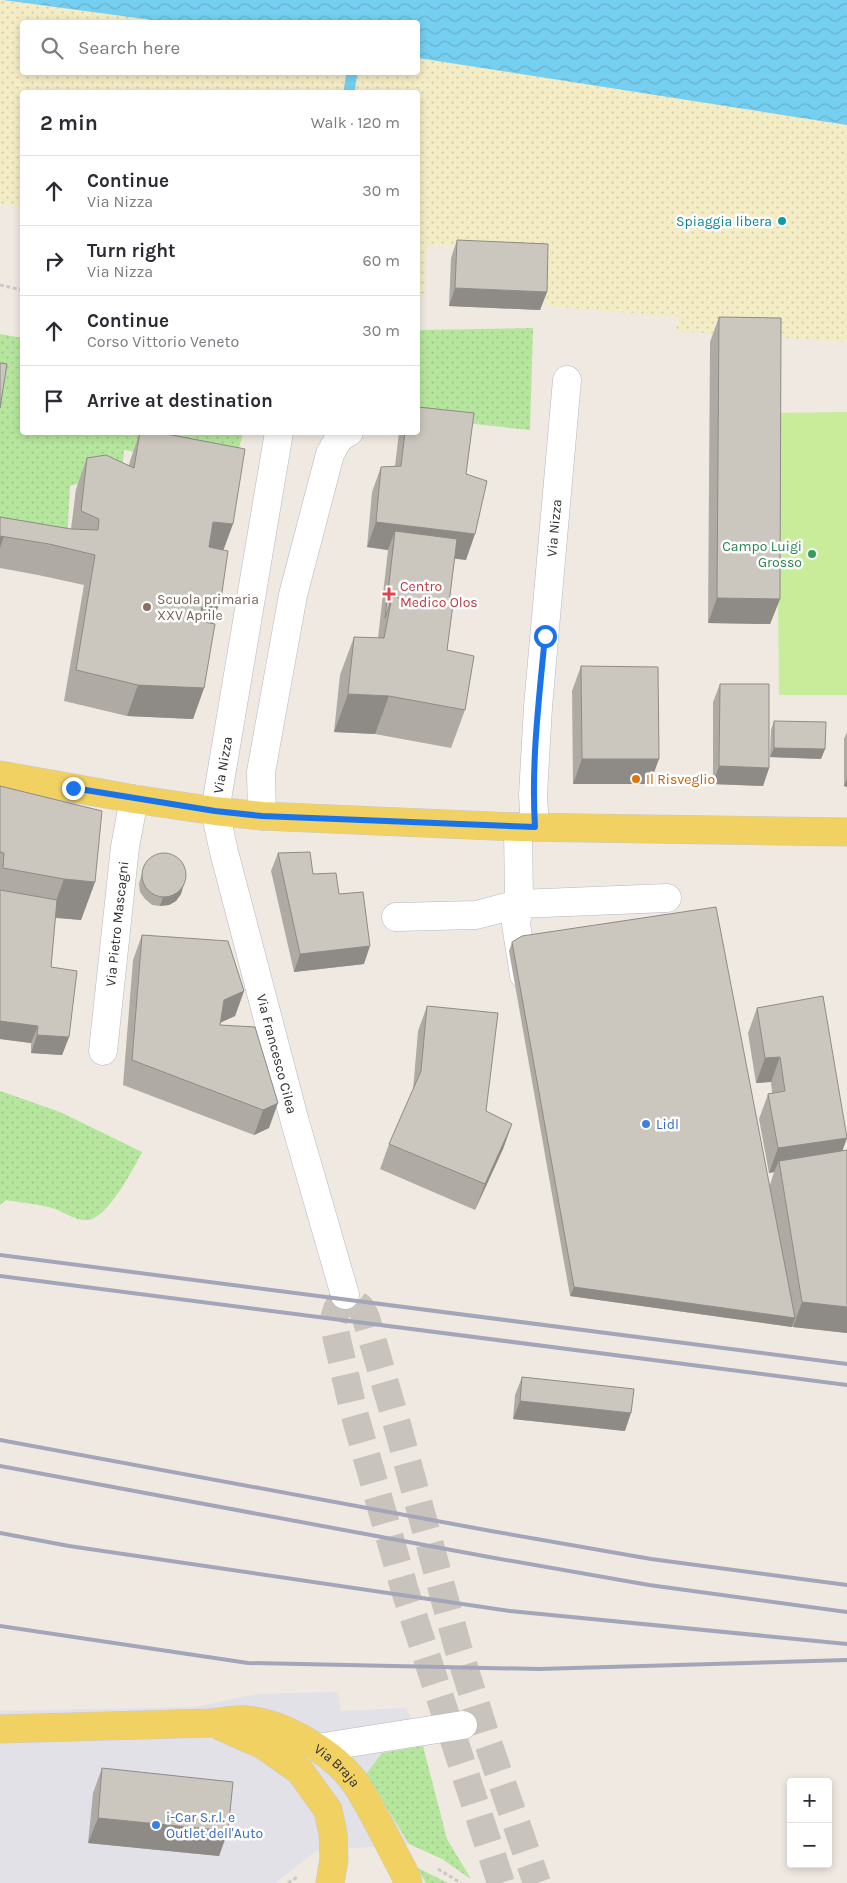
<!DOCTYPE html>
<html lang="en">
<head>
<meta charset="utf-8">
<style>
  :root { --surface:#fff; --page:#f2f2f3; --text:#2b2b33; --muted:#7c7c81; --line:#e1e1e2 }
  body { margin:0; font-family:Karla,sans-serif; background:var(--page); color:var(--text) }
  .controls { position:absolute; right:15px; bottom:15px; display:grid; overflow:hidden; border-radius:5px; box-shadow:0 2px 8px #0003 }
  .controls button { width:45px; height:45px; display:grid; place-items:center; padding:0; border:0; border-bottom:1px solid var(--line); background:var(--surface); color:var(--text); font:25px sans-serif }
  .stop { position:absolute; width:15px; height:15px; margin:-11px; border:4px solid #1a73e8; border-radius:50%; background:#fff }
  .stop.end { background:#1a73e8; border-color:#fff; box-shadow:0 1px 5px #0008 }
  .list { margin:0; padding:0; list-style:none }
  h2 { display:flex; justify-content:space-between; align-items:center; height:65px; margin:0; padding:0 20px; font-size:21px }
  h2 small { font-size:16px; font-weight:400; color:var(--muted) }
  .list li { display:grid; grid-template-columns:32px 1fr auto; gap:15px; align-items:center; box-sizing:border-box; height:70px; padding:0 20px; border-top:1px solid var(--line) }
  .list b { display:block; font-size:19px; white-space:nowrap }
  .list p { margin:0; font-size:16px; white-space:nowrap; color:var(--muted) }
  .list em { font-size:16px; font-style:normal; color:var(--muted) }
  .icon { flex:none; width:28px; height:28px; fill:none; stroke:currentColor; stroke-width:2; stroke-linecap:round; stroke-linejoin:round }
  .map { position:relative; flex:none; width:847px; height:1883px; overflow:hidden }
  .search { position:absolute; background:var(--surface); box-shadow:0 2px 8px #0003; left:20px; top:20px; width:400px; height:55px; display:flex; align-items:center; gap:12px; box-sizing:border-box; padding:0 18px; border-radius:5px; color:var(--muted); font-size:19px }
  .panel { position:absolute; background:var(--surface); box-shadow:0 2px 8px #0003; left:20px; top:90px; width:400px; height:345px; border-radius:5px }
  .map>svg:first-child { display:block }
</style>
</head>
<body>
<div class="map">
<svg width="847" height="1883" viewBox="0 0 847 1883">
  <defs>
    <pattern id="green-dots" width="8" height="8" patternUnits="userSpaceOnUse" patternTransform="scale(1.25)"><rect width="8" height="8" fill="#b6e59e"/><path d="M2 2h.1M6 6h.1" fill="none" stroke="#9dc588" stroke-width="1.8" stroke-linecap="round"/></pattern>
    <pattern id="sand-dots" width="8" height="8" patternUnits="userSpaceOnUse" patternTransform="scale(1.25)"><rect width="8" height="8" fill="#f3ecc5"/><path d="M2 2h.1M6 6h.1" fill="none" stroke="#d1cbaa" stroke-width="1.8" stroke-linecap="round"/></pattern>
    <pattern id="water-waves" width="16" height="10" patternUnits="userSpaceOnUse" patternTransform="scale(1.25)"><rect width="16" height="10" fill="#75cff0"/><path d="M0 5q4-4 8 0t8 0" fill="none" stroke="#66b2ce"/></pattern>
  </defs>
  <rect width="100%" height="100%" fill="#efe9e1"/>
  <!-- industrial -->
  <polygon fill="#e3e1e8" points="338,1692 341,1711 406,1708 423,1746 382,1753 367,1774 409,1844 316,1851 275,1883 0,1883 0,1711 194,1707 256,1694"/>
  <!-- green -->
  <g fill="url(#green-dots)">
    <polygon points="533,328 530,430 418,418 418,330"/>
    <polygon points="0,334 22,338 22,432 243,433 234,468 124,450 120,491 89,480 70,486 67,543 0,541"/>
    <path d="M 0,1091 L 60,1112 L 142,1152 C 134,1168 107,1219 88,1220 C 76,1221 66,1213 55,1209 C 40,1204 22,1203 6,1200 L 0,1205 Z"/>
    <polygon points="423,1746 447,1839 471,1879 442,1859 409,1844 366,1774 382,1753"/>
    <polygon points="416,1867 448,1883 426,1883"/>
  </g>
  <!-- sand -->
  <polygon fill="url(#sand-dots)" points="0,0 167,22 22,22 22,72 418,72 418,58 847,125 847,342 675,331 680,317 546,306 546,251 427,245 424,296 418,296 418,92 22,92 22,207 0,204"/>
  <!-- pitch -->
  <polygon fill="#c9ec9a" points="847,412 847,695 779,695 776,413"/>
  <!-- water -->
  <polygon fill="url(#water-waves)" points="3,0 847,0 847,125 418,58 418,22 167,22"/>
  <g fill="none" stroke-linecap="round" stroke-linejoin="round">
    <!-- stream -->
    <polyline stroke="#75cff0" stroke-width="11" points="349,92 352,72"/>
    <!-- minor-tunnel -->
    <polyline stroke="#c8c4bd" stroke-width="28" stroke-dasharray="28 14" stroke-linecap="butt" points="501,1883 405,1591 353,1409 333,1322 337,1309 345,1295 361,1308 366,1318 398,1428 458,1648 488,1743 537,1883"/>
    <!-- minor casing -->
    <g stroke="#b4b7c1" stroke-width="29">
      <g id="minor">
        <path id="s1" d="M 279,432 L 215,811 L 224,852 L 295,1122 L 345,1295"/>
        <polyline points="262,816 261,772 293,595 330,454 339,438 349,432"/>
        <path id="s2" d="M 535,827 L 533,795 L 538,707 L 567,380"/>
        <polyline points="396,917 476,915 519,904 518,827"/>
        <polyline points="524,975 516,924 519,904 667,898"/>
        <path id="s3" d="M 103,1051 L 125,847 L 134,799"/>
        <polyline points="317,1748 463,1725"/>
      </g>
    </g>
    <!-- major casing -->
    <g stroke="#c9c9c9" stroke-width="29">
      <g id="major">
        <polyline points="0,775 134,799 215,811 262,816 518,827 847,832"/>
        <polyline points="222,1727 263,1745 300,1771 328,1810 333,1834 334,1859 330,1883"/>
        <path id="s4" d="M 0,1729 L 211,1723 C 222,1722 235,1719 246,1720 C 283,1723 335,1753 356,1784 C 374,1812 388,1843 404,1872 L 408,1883"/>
      </g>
    </g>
    <!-- path -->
    <g stroke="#c9c9c9" stroke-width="3" stroke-dasharray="4 2.5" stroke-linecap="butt">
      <polyline points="0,285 22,290"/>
      <polyline points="438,1869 461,1883"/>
      <polyline points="288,1883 297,1877"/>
    </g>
    <!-- minor -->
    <use href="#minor" stroke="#fff" stroke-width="28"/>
    <!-- major -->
    <use href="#major" stroke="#f2d163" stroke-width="28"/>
    <!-- rail -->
    <g stroke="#a3a6b8" stroke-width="4">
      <polyline points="0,1255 847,1364"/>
      <polyline points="0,1276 847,1385"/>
      <polyline points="0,1440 491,1531 651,1559 847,1585"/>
      <polyline points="0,1466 489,1557 649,1585 847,1612"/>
      <polyline points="0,1533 69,1546 510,1611 847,1644"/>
      <polyline points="0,1626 248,1663 539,1669 847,1660"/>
    </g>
  </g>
  <!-- wall -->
  <g fill="#afaba4">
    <polygon points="457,240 547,292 540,310 449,306 451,258"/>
    <polygon points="719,317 780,599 770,624 708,623 710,342"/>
    <polygon points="140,432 156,432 223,550 212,623 204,688 193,719 127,716 64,701 84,585 38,575 0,568 0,517 71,529 76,489 87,458 129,465 130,461"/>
    <polygon points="399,432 418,432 466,474 466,560 454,558 449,603 447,650 465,710 451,748 375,734 334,732 340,675 354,637 378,638 388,550 367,547 372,492 381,467 395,466"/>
    <polygon points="581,666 650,784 573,784 572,691"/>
    <polygon points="720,684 769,768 763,786 713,784 713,702"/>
    <polygon points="774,721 825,749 821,759 770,757 771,730"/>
    <polygon points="847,732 847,787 844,786 844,739"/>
    <polygon points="0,786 95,882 81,920 55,918 51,967 69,1037 62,1055 31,1053 31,1043 0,1039"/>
    <polygon points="278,853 313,874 339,894 364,964 294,972 271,871"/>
    <polygon points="144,866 181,894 176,901 169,905 160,906 152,905 145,899 140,892 139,884"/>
    <polygon points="142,935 244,991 235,1016 220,1023 220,1025 255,1027 269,1128 254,1135 123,1085 133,960"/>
    <polygon points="512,942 770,1185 774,1172 769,1173 759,1119 768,1094 772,1093 771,1082 756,1083 748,1033 757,1008 847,1138 842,1151 847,1333 793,1327 793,1326 792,1327 570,1296 509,951"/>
    <polygon points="427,1006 486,1111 512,1124 503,1149 475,1210 380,1169 389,1144 413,1090 418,1031"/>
    <polygon points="522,1377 625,1431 513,1419 515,1395"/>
    <polygon points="102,1768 228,1831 219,1856 88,1843 93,1793"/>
  </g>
  <!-- shaded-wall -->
  <g fill="#8e8b86">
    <polygon points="455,288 547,292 540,310 449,306"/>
    <polygon points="213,522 233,524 222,554 202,553"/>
    <polygon points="376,522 475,534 466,560 392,551 395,531 388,550 367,547"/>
    <polygon points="0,536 4,536 0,548"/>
    <polygon points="204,597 221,599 210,630 193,628"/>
    <polygon points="717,598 780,599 770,624 708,623"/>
    <polygon points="138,685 204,688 193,719 127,716"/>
    <polygon points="348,694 389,696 375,734 334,732"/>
    <polygon points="774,748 825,749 821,759 770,757"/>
    <polygon points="582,759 659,759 650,784 573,784"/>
    <polygon points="719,766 769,768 763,786 713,784"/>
    <polygon points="847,778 847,787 844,786"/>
    <polygon points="64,879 95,882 81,920 50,917"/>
    <polygon points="184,884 181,894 176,901 169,905 160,906 163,897"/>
    <polygon points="370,946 364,964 294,972 300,954"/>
    <polygon points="244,991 235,1016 215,1025 224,1000"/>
    <polygon points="0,1021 38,1026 31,1043 0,1039"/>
    <polygon points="37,1035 69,1037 62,1055 31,1053"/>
    <polygon points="780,1057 771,1082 756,1083 765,1058"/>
    <polygon points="278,1103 269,1128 254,1135 263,1110"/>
    <polygon points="512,1124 503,1149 475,1210 485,1184"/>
    <polygon points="847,1138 838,1163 779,1161 774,1172 769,1173 778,1148"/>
    <polygon points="574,1287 795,1318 792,1327 570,1296"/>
    <polygon points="802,1302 847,1307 847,1333 793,1327"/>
    <polygon points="520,1401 631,1413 625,1431 513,1419"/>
    <polygon points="98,1818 228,1831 219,1856 88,1843"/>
  </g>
  <!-- building -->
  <g fill="#cbc7bf" stroke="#8e8b86">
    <polygon points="457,240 548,244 547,292 455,288"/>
    <polygon points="719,317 781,318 780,599 717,598"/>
    <polygon points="0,363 7,364 0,408"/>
    <polygon points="418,407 474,413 466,474 487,481 475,534 376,522 381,467 401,466 405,432 418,432"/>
    <polygon points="140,432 156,432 245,449 233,524 213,522 209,547 228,551 221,599 204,597 199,621 215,624 204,688 138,685 76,670 95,555 49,544 0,536 0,517 71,529 98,530 99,519 81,511 87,458 106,455 134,468"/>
    <polygon points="395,531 457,539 449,603 392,597 385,618"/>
    <polygon points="392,597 453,604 447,650 474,656 465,710 389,696 348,694 354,637 384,638"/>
    <polygon points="581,666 658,667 659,759 582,759"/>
    <polygon points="720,684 769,684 769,768 719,766"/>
    <polygon points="774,721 826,722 825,749 774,748"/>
    <polygon points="0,786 102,811 95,882 64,879 3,868 4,853 0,852"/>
    <polygon points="310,852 313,874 336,873 339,894 363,892 370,946 300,954 278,853"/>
    <circle cx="164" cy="875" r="22"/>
    <polygon points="0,890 57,900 51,967 77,971 69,1037 37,1035 38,1026 0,1021"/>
    <polygon points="716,907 795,1318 574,1287 512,942 522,936"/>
    <polygon points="142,935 228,941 244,991 224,1000 220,1025 255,1027 278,1103 263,1110 132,1060"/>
    <polygon points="823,996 847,1138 778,1148 768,1094 785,1091 780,1057 765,1058 757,1008"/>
    <polygon points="427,1006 498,1013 486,1111 512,1124 485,1184 389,1144 421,1071"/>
    <polygon points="847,1150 847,1307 802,1302 779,1161"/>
    <polygon points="522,1377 634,1389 631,1413 520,1401"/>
    <polygon points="102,1768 233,1782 228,1831 98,1818"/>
  </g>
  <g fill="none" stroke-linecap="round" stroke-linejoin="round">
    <!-- route -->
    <path stroke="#1a73e8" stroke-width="6" d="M 73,788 L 215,811 L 262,816 L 535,827 C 531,763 539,699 545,636"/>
  </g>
  <!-- markers -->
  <circle fill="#0f9aa8" stroke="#fff" stroke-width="2" cx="782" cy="221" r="5"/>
  <circle fill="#2e9e5b" stroke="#fff" stroke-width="2" cx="812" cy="554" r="5"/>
  <path fill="#e0444e" stroke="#fff" stroke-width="2" d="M386.5 586.5h5v5h5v5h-5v5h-5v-5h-5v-5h5z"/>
  <circle fill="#8d6e63" stroke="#fff" stroke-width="2" cx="147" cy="607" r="5"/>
  <circle fill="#e8710a" stroke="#fff" stroke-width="2" cx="636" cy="779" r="5"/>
  <g fill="#3f7fe0" stroke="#fff" stroke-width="2">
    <circle cx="646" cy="1124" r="5"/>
    <circle cx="156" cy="1825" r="5"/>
  </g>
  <g text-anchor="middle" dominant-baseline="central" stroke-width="5" stroke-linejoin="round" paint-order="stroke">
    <!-- culture labels -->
    <g font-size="14" fill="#0d838f" stroke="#fff" text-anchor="end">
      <text x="772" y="221">Spiaggia libera</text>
    </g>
    <!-- street labels -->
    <g font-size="14" fill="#2e2e2e" stroke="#fff">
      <text stroke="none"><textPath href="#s2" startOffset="300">Via Nizza</textPath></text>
      <text transform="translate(223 765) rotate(-80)">Via Nizza</text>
      <text stroke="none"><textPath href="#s3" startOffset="128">Via Pietro Mascagni</textPath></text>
      <text stroke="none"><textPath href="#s1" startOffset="635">Via Francesco Cilea</textPath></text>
      <text stroke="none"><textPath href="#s4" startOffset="350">Via Braja</textPath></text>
    </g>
    <!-- leisure labels -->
    <g font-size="14" fill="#27864d" stroke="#fff" text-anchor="end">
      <text x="802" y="546">Campo Luigi<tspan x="802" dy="16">Grosso</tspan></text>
    </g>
    <!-- health labels -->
    <g font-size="14" fill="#be3a42" stroke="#fff" text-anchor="start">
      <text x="400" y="586">Centro<tspan x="400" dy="16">Medico Olos</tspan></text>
    </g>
    <!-- education labels -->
    <g font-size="14" fill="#785e54" stroke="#fff" text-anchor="start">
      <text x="157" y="599">Scuola primaria<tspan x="157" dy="16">XXV Aprile</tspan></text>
    </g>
    <!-- food labels -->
    <g font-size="14" fill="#c56008" stroke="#fff" text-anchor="start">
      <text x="646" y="779">Il Risveglio</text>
    </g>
    <!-- shop labels -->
    <g font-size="14" fill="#366cbe" stroke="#fff" text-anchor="start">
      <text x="656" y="1124">Lidl</text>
      <text x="166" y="1817">i-Car S.r.l. e<tspan x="166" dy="16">Outlet dell'Auto</tspan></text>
    </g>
  </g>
</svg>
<div class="controls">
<button>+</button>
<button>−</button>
</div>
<div class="stop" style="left:545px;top:636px"></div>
<div class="stop end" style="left:73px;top:788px"></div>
<div class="search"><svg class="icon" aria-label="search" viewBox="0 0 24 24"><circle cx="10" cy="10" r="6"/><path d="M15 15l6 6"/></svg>Search here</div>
<section class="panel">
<h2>2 min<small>Walk · 120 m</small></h2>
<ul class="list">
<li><svg class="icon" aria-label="ahead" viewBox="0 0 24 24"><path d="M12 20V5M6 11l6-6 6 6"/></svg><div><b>Continue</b><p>Via Nizza</p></div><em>30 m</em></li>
<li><svg class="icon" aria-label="right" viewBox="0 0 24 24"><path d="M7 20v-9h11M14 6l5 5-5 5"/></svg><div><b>Turn right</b><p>Via Nizza</p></div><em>60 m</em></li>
<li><svg class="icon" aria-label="ahead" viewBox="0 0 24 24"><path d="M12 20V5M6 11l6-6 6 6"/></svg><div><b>Continue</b><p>Corso Vittorio Veneto</p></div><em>30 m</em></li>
<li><svg class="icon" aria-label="arrive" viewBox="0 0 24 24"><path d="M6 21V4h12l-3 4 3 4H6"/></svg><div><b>Arrive at destination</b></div></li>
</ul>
</section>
</div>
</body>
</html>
